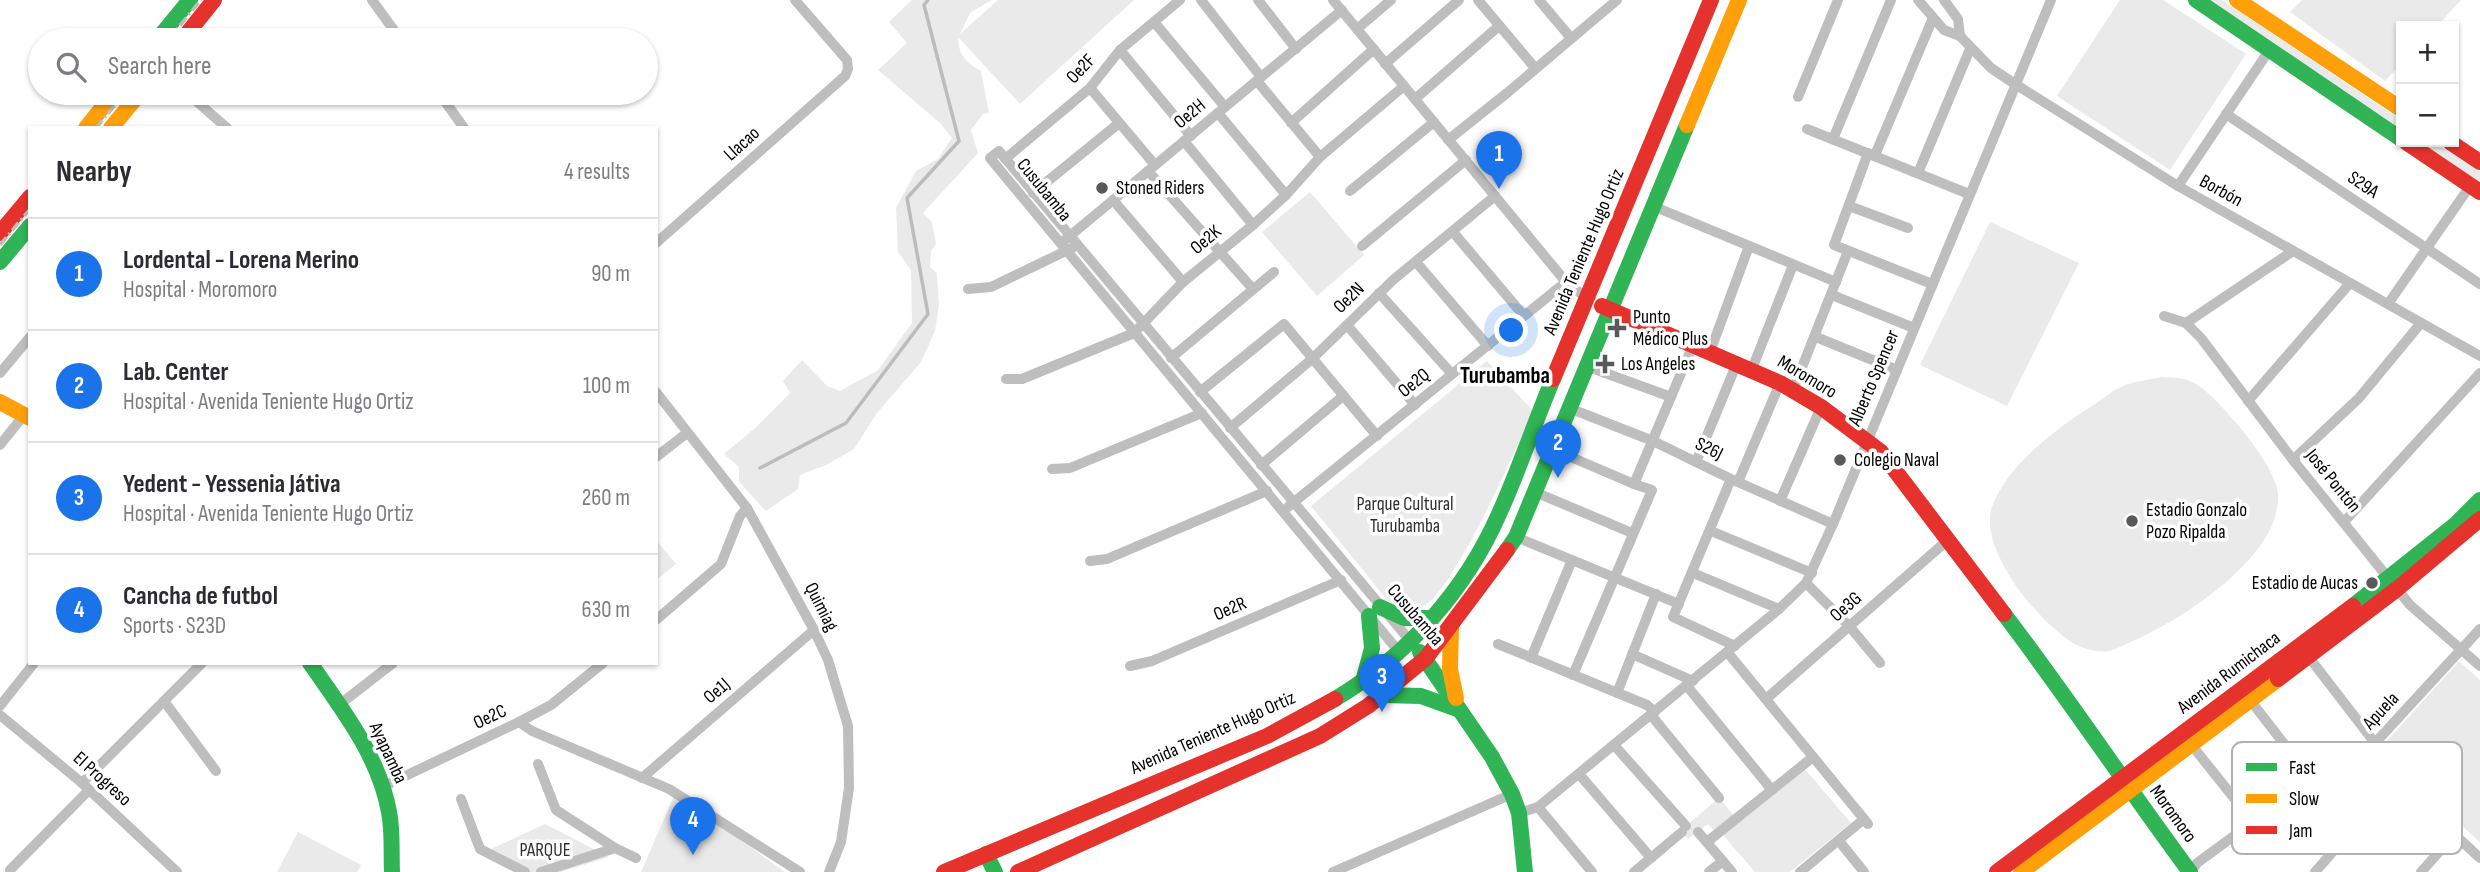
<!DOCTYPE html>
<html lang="en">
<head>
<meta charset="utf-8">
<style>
  :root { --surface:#fff; --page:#f7f7f7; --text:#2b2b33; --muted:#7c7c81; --line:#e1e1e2; --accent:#1a73e8 }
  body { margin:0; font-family:"Sofia Sans Condensed",sans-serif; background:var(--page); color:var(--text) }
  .controls { position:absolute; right:21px; top:21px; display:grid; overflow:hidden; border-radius:0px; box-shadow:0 2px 5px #0004 }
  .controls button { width:63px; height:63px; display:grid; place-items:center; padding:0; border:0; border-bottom:2px solid var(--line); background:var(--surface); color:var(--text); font:35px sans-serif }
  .you { position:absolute; left:1512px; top:331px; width:24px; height:24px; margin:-18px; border:5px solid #fff; border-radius:50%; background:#1a73e8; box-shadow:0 0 0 10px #1a73e833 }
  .badge { display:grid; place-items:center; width:46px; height:46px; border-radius:50%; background:var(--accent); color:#fff; font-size:23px; font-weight:700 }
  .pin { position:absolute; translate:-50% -58px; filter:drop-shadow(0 2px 4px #0008) }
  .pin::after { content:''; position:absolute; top:37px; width:24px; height:21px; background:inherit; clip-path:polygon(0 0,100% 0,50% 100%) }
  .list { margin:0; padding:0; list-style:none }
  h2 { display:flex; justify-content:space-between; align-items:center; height:91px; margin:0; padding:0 28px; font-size:30px }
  h2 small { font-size:23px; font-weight:400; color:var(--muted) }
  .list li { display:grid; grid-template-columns:46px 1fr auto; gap:21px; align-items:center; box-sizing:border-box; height:112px; padding:0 28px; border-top:2px solid var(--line) }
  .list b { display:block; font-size:26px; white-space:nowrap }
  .list p { margin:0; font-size:23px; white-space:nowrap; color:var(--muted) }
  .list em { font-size:23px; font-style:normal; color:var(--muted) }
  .icon { flex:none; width:38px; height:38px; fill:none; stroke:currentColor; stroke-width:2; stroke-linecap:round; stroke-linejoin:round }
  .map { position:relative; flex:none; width:2480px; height:872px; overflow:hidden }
  .search { position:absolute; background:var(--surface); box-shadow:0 2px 5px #0004; left:28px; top:28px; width:630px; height:77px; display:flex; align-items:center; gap:18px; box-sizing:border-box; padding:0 24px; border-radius:38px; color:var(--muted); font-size:26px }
  .panel { position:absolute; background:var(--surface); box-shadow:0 2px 5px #0004; left:28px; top:126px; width:630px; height:539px; border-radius:0px }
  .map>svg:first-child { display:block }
</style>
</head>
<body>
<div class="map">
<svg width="2480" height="872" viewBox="0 0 2480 872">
  <rect width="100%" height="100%" fill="#fff"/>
  <!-- green -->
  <g fill="#eaeaea">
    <path d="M 912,0 L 992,0 L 970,13 L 960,34 L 998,0 L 1134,0 L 1020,104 L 958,37 C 958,55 967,63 981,71 L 989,113 L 983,114 L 971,130 L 978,153 L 923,213 L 932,222 L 936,244 L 931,251 L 930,267 L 937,273 L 939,304 L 935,331 L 921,362 L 877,413 L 854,449 L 826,465 L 800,475 L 798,489 L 766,511 L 739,482 L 739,467 L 724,454 L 754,429 L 790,393 L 783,381 L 802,360 L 827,386 L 840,391 L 878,370 L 912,323 L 911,270 L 898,252 L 896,208 L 916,171 L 938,159 L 952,138 L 940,123 L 878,70 L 907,43 L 889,22 Z"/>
    <polygon points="2120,0 2163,0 2246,54 2170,170 2057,96"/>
    <polygon points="2203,0 2222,0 2401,120 2401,131"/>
    <polygon points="2302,0 2461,0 2437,26 2401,26 2401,64 2385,81 2290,12"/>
    <polygon points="2418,142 2434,142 2480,172 2480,183"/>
    <polygon points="1310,192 1364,255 1317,296 1262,232"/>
    <polygon points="1990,222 2079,263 2007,406 1920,365"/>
    <path d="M 1487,361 L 1533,411 C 1517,446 1453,594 1422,607 C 1417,609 1407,609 1401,610 L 1388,601 L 1311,506 Z"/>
    <path d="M 2161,377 C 2169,378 2180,377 2187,380 C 2206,386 2225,411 2238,425 C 2249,437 2274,472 2277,488 C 2290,552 2178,623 2128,643 C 2122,646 2115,650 2109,651 C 2100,653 2080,648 2073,643 C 2039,623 1975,546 1993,504 C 2011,461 2060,426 2098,402 C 2106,396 2115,389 2125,385 C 2136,381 2149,380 2161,377 Z"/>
    <polygon points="656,540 676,564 656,580"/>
    <polygon points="2459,661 2480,680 2480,842 2378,751"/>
    <polygon points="1804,768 1851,823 1790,872 1755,872 1723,835"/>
    <polygon points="674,796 717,823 785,872 641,872"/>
    <polygon points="1719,798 1734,816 1715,831 1708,824 1688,839 1681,830"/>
    <polygon points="545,824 609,857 561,872 523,872 491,849"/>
    <polygon points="298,832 361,865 357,872 277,872"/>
  </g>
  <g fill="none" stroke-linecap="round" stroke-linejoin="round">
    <!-- stream -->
    <polyline stroke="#bcbcbc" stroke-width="3.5" points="760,468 846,423 928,314 907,198 959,141 924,5 928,0"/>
    <!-- street -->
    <g stroke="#bebebe" stroke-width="10">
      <polyline points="372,0 401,40"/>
      <polyline points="1201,0 1261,77"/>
      <polyline points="1258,0 1296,49"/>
      <polyline points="1333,0 1566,282 1588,299"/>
      <polyline points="1478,0 1535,68"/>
      <polyline points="1539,0 1571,38"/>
      <polyline points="1918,0 1944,30 1960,36 1991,68 2015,84 2178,186 2480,356"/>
      <polyline points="1944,0 1958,19 1960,36"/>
      <polyline points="1154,22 1225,107"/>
      <polyline points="1357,29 1391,0"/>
      <polyline points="1120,50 1191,136"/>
      <polyline points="1385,64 1459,0"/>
      <polyline points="1257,81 1320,157"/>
      <polyline points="1090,88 1155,165"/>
      <polyline points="187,93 227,128"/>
      <polyline points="439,93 464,128"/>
      <polyline points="1798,97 1838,0"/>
      <polyline points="1415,99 1499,26"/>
      <polyline points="1218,113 1286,195"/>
      <polyline points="2226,114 2480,284"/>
      <polyline points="1291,123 1374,49"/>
      <polyline points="1807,129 1969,194"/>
      <polyline points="1833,139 1891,0"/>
      <polyline points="1448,140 1507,93 1617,0"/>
      <polyline points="1184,141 1253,225"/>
      <polyline points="1868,153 1834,245 1932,284"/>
      <polyline points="1875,155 1933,18"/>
      <polyline points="1005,159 1090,88 1120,50 1180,0"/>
      <polyline points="1148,171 1253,289"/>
      <polyline points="1918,173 1970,49"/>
      <polyline points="2178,186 2270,49"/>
      <polyline points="1350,191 1434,122"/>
      <polyline points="1033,193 1118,124"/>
      <polyline points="1113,200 1183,282"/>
      <polyline points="1653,206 1836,282"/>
      <polyline points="1849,206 1908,228"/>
      <polyline points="1453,232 1524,316"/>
      <polyline points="1065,240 1342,10"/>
      <polyline points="656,243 845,76 848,69 847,60 795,0"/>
      <polyline points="1362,246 1466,160"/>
      <polyline points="1416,262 1488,346"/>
      <polyline points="968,289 991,287 1072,248"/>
      <polyline points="1379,293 1452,374"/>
      <polyline points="1832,295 1914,328"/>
      <polyline points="2388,304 2470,186"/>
      <polyline points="2164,316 2186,323 2201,338 2293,460 2410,605 2480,666"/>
      <polyline points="2186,323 2293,251"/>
      <polyline points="1347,325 1415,405"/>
      <polyline points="1816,337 1897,370"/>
      <polyline points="1710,352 1749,246"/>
      <polyline points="1171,358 1274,272"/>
      <polyline points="1586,366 1671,397"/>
      <polyline points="1752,369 1793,265"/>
      <polyline points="0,373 30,337"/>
      <polyline points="1006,379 1022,379 1134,333 1183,282 1253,225 1286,195 1320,157 1404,86"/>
      <polyline points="1793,390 1848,251"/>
      <polyline points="656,392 747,508 814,630 828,660 848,726 849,788 841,842 829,872"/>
      <polyline points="1200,392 1284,324 1377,436"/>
      <polyline points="2248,401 2350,283"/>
      <polyline points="1569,408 1653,441 1731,479 1833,524"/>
      <polyline points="1230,428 1312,359 1393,280 1495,196"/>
      <polyline points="0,445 24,415"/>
      <polyline points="1552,449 1634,484"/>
      <polyline points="656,457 687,433"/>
      <polyline points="2293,460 2359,398 2421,323"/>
      <polyline points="1696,462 1737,363"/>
      <polyline points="1261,465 1343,396"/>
      <polyline points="1052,469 1070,468 1202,413"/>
      <polyline points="1731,479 1673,617 1735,646"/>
      <polyline points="1738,482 1780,383"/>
      <polyline points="1535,492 1632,533"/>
      <polyline points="1780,501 1821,407"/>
      <polyline points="1288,507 1566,282"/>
      <polyline points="2344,522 2480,373"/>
      <polyline points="1711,531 1812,573"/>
      <polyline points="1516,537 1679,604"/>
      <polyline points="1090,561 1107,559 1267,491"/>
      <polyline points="1693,573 1779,609"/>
      <polyline points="1806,583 1850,627 1880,663"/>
      <polyline points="656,620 721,564 740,516 747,508"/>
      <polyline points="1498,644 1647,705 1655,712"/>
      <polyline points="1400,653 990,158 999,151 1411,642"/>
      <polyline points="1728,653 1868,824"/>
      <polyline points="1632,654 1693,681"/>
      <polyline points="2308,656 2375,743"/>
      <polyline points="1531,658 1572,560"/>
      <polyline points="1130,666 1152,661 1341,580"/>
      <polyline points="1573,675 1652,490 1634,484 1693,345"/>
      <polyline points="1687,686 1772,790"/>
      <polyline points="1617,693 1656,594"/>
      <polyline points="1766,699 1949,539"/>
      <polyline points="2250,700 2317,786"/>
      <polyline points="164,701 216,771"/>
      <polyline points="339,705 393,663"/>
      <polyline points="0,706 34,663"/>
      <polyline points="0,715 82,783 177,872"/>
      <polyline points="1651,715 1719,798"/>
      <polyline points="519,722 532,731 669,789 800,872"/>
      <polyline points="2190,743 2253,822"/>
      <polyline points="1614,745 1686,826"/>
      <polyline points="2365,751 2480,858"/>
      <polyline points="538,764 556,810 615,848 636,858"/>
      <polyline points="1579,774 1651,858"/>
      <polyline points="642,778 814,630"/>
      <polyline points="82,783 202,663"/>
      <polyline points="382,787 519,722 551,705 603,663"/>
      <polyline points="461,799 480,849 525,872"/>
      <polyline points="1538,807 1592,872"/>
      <polyline points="1519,813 1538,807 1779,609 1806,583 1833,524 2051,0"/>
      <polyline points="1698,832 1732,872"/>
      <polyline points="1839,841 1864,872"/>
      <polyline points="1707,842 1813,757"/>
      <polyline points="10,870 89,790"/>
      <polyline points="541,872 615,848"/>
      <polyline points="1333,872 1512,794"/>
      <polyline points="1634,872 1682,832"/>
      <polyline points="1709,872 1723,861"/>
      <polyline points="1800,872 1864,819"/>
      <polyline points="2191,872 2197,863 2253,822 2338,775 2375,743 2480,629"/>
      <polyline points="2315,872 2396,780"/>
      <polyline points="2421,872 2454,835"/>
    </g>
    <!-- fast -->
    <g stroke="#30b455" stroke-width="16">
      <polyline points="2196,0 2401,139"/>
      <polyline points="157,40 190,0"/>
      <polyline points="0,262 30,226"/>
      <polyline points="1507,550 1516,537 1687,125"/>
      <polyline points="2353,606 2456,524 2480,500"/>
      <polyline points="1380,607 1404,618 1431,618"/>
      <path d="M 2004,614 C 2068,698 2127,787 2190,872"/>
      <polyline points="1420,652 1492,757 1512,794 1519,813 1525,872"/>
      <path d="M 310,663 C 342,709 379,756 389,812 C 393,832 391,852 392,872"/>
      <polyline points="1364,678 1372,648 1369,616"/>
      <polyline points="1383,695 1421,696 1457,709"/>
      <path d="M 1335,699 C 1407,656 1465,591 1499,514 C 1519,470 1534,424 1553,379"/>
      <polyline points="986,854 995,872"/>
    </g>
    <!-- slow -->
    <g stroke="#ff9f0a" stroke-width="16">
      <polyline points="2237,0 2401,109"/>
      <polyline points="1687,125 1739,0"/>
      <polyline points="86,128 114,93"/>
      <polyline points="111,128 140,93"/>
      <polyline points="0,402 30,418"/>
      <polyline points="1451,627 1450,669 1456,698"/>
      <polyline points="2021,872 2278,679"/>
    </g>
    <!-- jam -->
    <g stroke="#e5322d" stroke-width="16">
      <polyline points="182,40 214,0"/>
      <polyline points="2406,142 2480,192"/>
      <polyline points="2450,142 2480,162"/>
      <polyline points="0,233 30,197"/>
      <polyline points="1602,306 1780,383 1821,407 1881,452 2004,614"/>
      <polyline points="1553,379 1711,0"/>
      <polyline points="2278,679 2397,589 2480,519"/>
      <polyline points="944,872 1267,736 1335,699"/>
      <polyline points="1018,872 1320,736 1368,706 1426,658 1507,550"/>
      <polyline points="1997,872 2353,606"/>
    </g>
    <!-- rail -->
    <g stroke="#bdbdbd" stroke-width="3.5" stroke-dasharray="10 3.5 2 3.5" stroke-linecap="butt">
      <polyline points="168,40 201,0"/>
      <polyline points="96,128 125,93"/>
      <polyline points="0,245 30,209"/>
    </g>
  </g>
  <!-- markers -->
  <g fill="#595959" stroke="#fff" stroke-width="2.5">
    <circle cx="1102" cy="188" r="7"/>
    <path d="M1613.5 317.5h7v7h7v7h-7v7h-7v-7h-7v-7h7z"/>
    <path d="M1601.5 353.5h7v7h7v7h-7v7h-7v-7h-7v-7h7z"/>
    <circle cx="1840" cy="460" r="7"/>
    <circle cx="2132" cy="521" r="7"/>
    <circle cx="2372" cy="583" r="7"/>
  </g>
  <g text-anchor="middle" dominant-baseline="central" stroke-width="7" stroke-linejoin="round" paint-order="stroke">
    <!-- street labels -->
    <g font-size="19" fill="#000" stroke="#fff">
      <text transform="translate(1081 69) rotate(-47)">Oe2F</text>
      <text transform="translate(1190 114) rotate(-40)">Oe2H</text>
      <text transform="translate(742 144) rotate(-42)">Llacao</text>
      <text transform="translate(2363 185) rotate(34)">S29A</text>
      <text transform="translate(1044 190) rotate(51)">Cusubamba</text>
      <text transform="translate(2221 191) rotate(29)">Borbón</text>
      <text transform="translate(1206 240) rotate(-40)">Oe2K</text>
      <text transform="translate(1584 252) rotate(-67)">Avenida Teniente Hugo Ortiz</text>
      <text transform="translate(1349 298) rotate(-45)">Oe2N</text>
      <text transform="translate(1807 377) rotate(31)">Moromoro</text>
      <text transform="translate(1874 378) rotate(-67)">Alberto Spencer</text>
      <text transform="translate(1414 383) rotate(-39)">Oe2Q</text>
      <text transform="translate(1709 449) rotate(26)">S26J</text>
      <text transform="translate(2333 481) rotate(51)">José Pontón</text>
      <text transform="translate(821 607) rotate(63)">Quimiag</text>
      <text transform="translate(1846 607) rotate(-41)">Oe3G</text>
      <text transform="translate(1230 609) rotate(-23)">Oe2R</text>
      <text transform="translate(1415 615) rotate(49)">Cusubamba</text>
      <text transform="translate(2229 673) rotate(-37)">Avenida Rumichaca</text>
      <text transform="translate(717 691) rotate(-41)">Oe1J</text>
      <text transform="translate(2381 711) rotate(-47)">Apuela</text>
      <text transform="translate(490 717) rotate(-25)">Oe2C</text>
      <text transform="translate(1213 733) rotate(-24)">Avenida Teniente Hugo Ortiz</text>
      <text transform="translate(388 753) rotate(65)">Ayapamba</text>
      <text transform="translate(102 779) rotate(42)">El Progreso</text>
      <text transform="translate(2173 814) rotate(54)">Moromoro</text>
    </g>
    <!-- poi labels -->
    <g font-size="19" fill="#000" stroke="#fff" text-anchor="start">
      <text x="1116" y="188">Stoned Riders</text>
      <text x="1633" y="317">Punto<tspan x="1633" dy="22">Médico Plus</tspan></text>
      <text x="1621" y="364">Los Angeles</text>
      <text x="1854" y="460">Colegio Naval</text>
      <text x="2146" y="510">Estadio Gonzalo<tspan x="2146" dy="22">Pozo Ripalda</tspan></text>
      <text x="2358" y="583" text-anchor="end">Estadio de Aucas</text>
    </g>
    <!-- park labels -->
    <g font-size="19" fill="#2f2f2f" stroke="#fff">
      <text x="1405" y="504">Parque Cultural<tspan x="1405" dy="22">Turubamba</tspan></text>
      <text x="545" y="850">PARQUE</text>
    </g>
    <!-- quarter labels -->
    <g font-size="23" font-weight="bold" fill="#000" stroke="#fff">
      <text x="1505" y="376">Turubamba</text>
    </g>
  </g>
  <!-- legend -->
  <rect x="2232" y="742" width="230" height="112" rx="10" fill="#fff" stroke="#b2b2b2" stroke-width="2"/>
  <rect x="2246" y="763" width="31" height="8" fill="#30b455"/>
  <rect x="2246" y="794" width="31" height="9" fill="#ff9f0a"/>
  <rect x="2246" y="826" width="31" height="8" fill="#e5322d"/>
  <g font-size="19" fill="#000">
    <text x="2289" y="774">Fast</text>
    <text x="2289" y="805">Slow</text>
    <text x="2289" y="837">Jam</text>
  </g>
</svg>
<div class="controls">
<button>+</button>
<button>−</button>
</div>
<div class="you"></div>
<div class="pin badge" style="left:1499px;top:189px">1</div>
<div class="pin badge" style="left:1558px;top:478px">2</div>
<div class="pin badge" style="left:1382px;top:712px">3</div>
<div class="pin badge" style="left:693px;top:855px">4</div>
<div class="search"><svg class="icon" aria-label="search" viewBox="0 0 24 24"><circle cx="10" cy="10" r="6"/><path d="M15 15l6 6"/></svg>Search here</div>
<section class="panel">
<h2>Nearby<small>4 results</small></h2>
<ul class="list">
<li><span class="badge">1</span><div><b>Lordental - Lorena Merino</b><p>Hospital · Moromoro</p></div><em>90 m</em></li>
<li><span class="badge">2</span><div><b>Lab. Center</b><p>Hospital · Avenida Teniente Hugo Ortiz</p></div><em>100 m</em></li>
<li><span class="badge">3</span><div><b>Yedent - Yessenia Játiva</b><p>Hospital · Avenida Teniente Hugo Ortiz</p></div><em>260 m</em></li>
<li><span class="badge">4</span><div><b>Cancha de futbol</b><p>Sports · S23D</p></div><em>630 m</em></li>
</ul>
</section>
</div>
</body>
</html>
